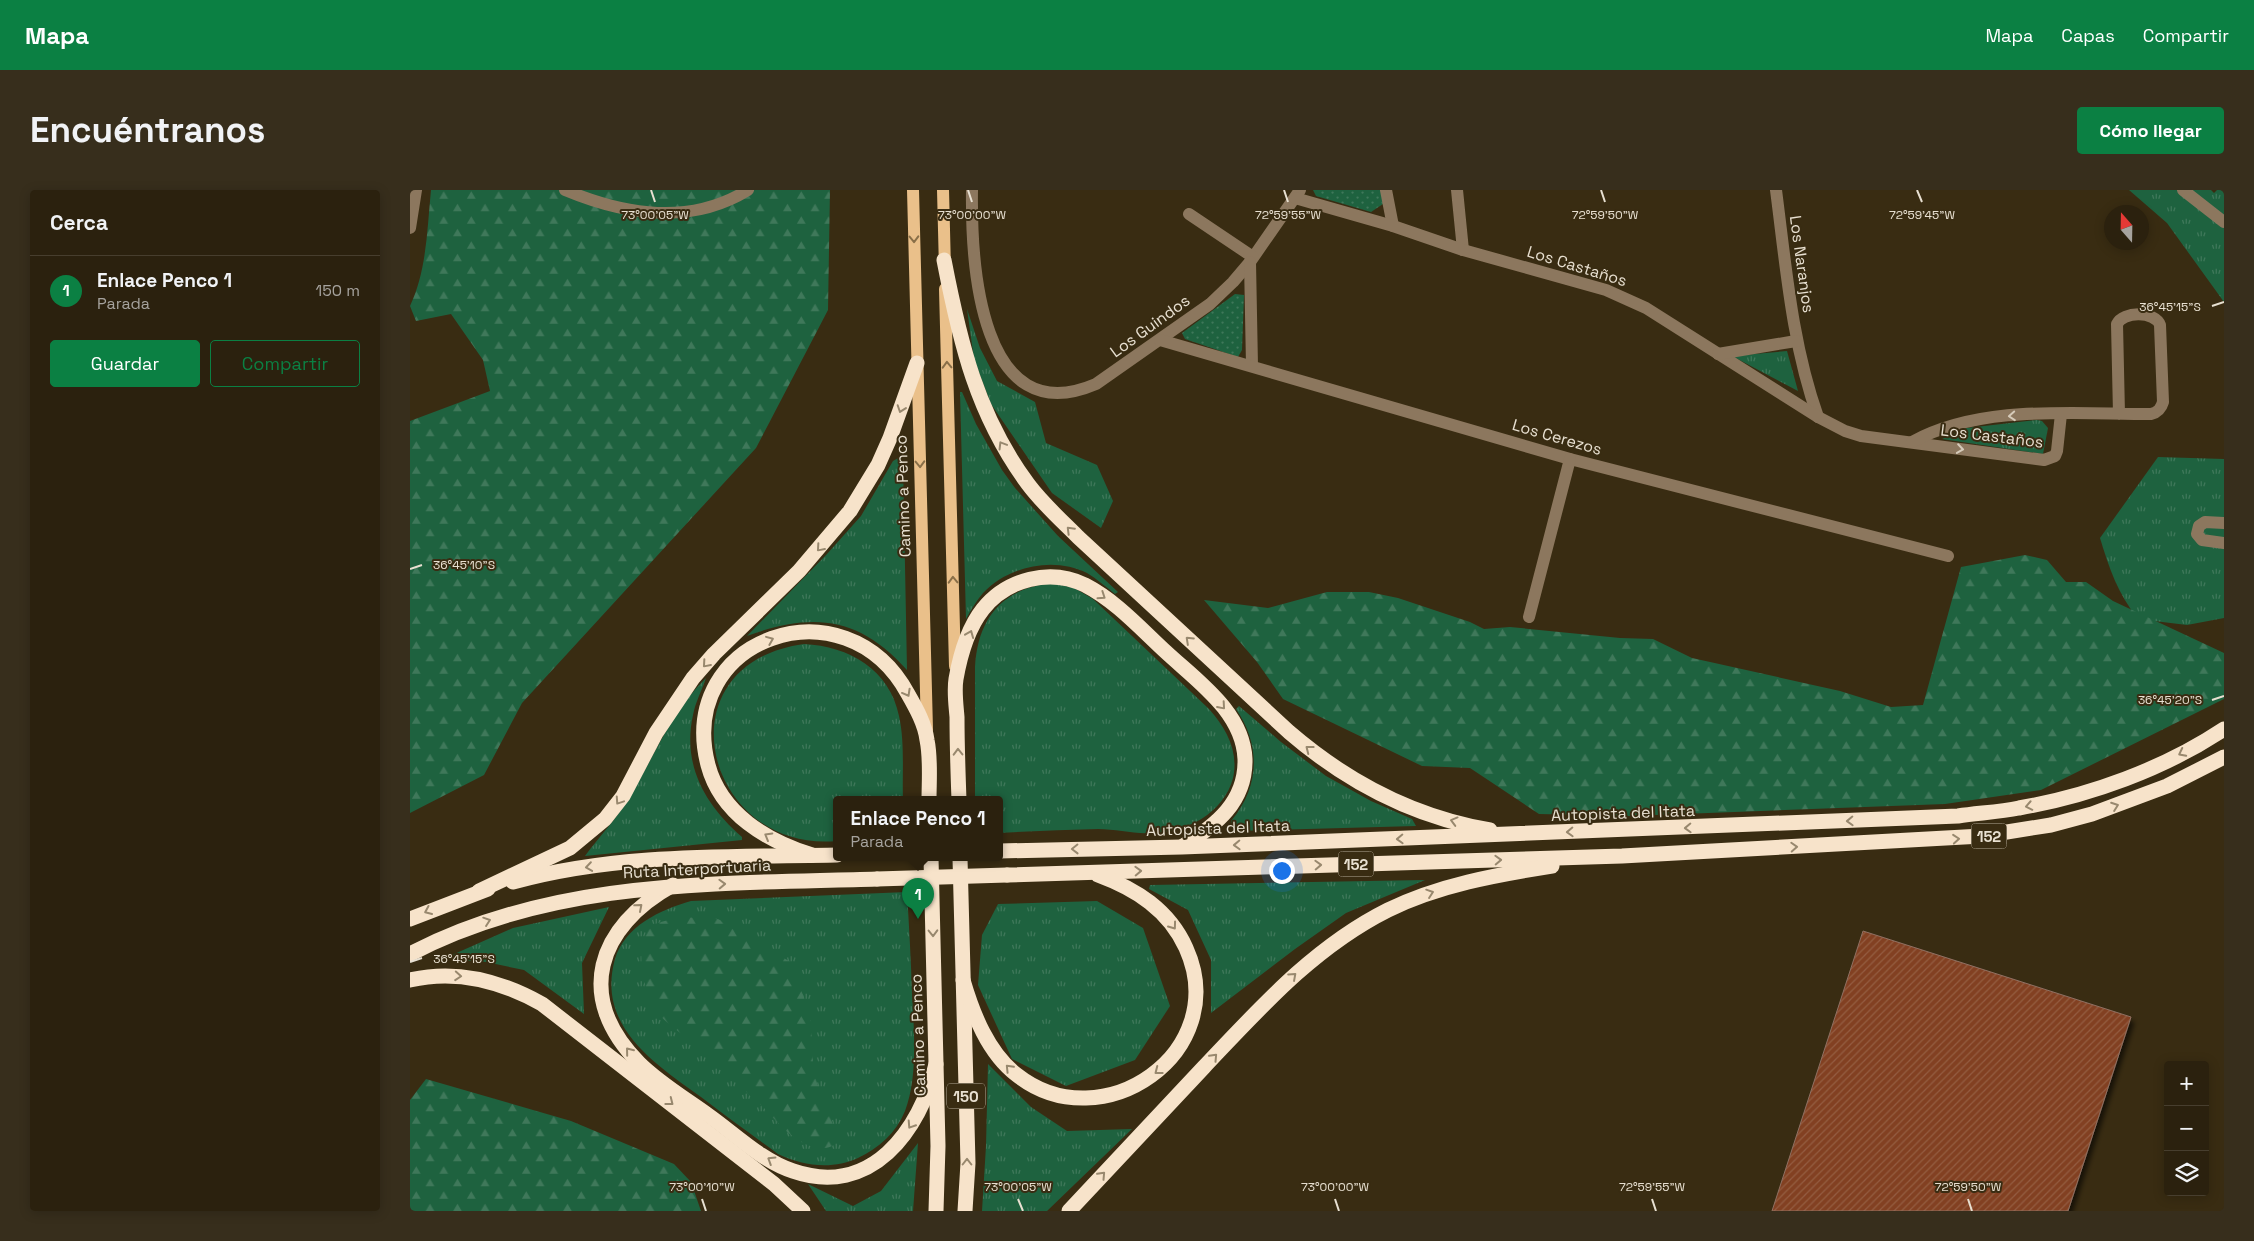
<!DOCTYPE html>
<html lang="es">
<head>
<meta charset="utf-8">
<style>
  :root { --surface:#2b210e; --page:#372e1c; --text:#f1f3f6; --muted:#a6a39e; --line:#473e2e; --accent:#0b8043 }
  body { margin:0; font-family:"Space Grotesk",sans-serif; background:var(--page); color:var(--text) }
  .controls { position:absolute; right:15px; bottom:15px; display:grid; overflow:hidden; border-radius:5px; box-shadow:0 2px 12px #0003 }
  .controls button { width:45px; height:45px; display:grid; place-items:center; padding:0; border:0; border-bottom:1px solid var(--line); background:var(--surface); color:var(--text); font:25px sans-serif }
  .compass { position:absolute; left:1694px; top:15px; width:45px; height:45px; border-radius:50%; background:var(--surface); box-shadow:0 2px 12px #0003; rotate:340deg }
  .you { position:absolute; left:871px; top:680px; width:18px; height:18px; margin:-12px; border:4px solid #fff; border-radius:50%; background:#1a73e8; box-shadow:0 0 0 8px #1a73e833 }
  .badge { display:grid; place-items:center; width:32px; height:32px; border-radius:50%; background:var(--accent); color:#fff; font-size:16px; font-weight:700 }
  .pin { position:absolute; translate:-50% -41px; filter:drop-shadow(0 1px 2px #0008) }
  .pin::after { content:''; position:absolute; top:26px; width:18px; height:15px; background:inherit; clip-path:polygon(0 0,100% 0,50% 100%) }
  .popup { position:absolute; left:423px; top:606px; width:170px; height:65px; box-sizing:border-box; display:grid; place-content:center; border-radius:5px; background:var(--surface); filter:drop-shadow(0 1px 4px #0005); font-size:16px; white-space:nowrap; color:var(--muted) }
  .popup b { font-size:19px; color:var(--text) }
  .popup::after { content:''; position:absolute; left:50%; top:100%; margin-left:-10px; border:10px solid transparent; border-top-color:var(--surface) }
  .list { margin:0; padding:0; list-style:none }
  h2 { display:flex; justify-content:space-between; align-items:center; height:65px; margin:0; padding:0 20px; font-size:21px }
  h2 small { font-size:16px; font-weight:400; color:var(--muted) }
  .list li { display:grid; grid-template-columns:32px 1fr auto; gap:15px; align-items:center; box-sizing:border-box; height:70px; padding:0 20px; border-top:1px solid var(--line) }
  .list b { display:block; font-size:19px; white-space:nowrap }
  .list p { margin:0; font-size:16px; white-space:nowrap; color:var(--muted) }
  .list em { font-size:16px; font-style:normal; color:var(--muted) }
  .actions { display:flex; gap:10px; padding:15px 20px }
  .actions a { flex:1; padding:11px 0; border:1px solid var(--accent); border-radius:5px; text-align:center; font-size:18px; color:var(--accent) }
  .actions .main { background:var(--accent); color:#fff }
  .icon { flex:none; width:28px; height:28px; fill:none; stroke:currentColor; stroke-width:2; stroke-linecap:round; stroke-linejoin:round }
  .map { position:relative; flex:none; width:1814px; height:1021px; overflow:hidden; border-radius:5px }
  header { display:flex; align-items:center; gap:30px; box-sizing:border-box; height:70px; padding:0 25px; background:var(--accent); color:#fff }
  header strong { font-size:24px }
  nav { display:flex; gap:28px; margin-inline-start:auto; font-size:18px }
  .intro { display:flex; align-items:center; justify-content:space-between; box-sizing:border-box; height:120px; padding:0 30px }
  h1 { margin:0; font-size:35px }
  .button { padding:12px 22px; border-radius:5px; background:var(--accent); color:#fff; font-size:18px; font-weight:700 }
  main { display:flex; gap:30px; padding:0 30px }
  aside { flex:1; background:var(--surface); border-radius:5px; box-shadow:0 2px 12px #0003 }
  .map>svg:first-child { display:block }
</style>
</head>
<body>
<header>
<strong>Mapa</strong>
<nav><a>Mapa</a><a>Capas</a><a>Compartir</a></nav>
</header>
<div class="intro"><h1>Encuéntranos</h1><a class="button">Cómo llegar</a></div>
<main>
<aside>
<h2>Cerca<small></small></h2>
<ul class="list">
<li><span class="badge">1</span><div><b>Enlace Penco 1</b><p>Parada</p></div><em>150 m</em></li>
</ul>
<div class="actions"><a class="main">Guardar</a><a>Compartir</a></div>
</aside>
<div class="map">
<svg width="1814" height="1021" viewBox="0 0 1814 1021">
  <defs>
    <pattern id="grass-tufts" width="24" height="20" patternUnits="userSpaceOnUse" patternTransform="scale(1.25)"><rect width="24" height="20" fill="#1e623f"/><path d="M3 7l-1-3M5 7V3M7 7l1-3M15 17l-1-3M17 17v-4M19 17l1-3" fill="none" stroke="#3f785a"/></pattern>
    <pattern id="forest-firs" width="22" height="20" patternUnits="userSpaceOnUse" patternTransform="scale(1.25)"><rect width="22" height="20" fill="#1e623f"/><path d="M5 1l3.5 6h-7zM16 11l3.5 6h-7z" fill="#3f785a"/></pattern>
    <pattern id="park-dots" width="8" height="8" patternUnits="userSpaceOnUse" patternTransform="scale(1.25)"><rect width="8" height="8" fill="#1e623f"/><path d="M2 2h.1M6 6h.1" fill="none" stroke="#3f785a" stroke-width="1.8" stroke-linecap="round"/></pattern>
    <pattern id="building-hatch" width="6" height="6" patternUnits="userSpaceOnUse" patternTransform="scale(1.25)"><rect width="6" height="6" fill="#824122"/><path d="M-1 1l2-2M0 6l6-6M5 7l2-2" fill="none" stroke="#945c41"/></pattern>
    <filter id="shadow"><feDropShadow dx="3" dy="5.5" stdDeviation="2.5" flood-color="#0009"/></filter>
  </defs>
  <rect width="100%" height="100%" fill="#392c12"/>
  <!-- grass -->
  <g fill="url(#grass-tufts)">
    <polygon points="1719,0 1801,0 1804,3 1807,0 1814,0 1814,112 1757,33"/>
    <polygon points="557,119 570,158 587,191 625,212 636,253 687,275 703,311 691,338 642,303 581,214 564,169"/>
    <polygon points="1377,161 1388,201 1322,166"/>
    <path d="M 550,202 L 552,202 L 566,234 L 592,280 L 605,298 L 648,346 L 708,402 L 705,404 C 696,397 687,389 677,383 C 644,366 598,376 573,403 C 566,411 561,420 556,429 Z"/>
    <polygon points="1627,230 1632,231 1638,238 1633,264 1532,249 1557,238"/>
    <path d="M 490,267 L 493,272 L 497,480 C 449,426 402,422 337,446 L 417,364 L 451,326 L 483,271 Z"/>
    <path d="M 1748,267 L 1814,269 L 1814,428 L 1777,435 L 1728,429 C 1708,404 1699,378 1690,348 Z"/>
    <path d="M 643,393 L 664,398 L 683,409 L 799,519 C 816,538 829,561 823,588 C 814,623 776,643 741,643 C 723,644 706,639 688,639 C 655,640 622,641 589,643 L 589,610 L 565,610 L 565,477 C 568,427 593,398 643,393 Z"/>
    <path d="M 394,454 C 439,456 480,480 489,526 C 495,553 492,583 493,610 L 427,610 L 427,651 C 294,663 248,474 394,454 Z"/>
    <path d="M 296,488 C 292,500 285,513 283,525 C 272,575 295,615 332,647 L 332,650 L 175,666 C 189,647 207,628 219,608 C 244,567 261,522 296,488 Z"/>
    <path d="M 829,516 L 871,552 L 916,586 L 961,611 L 1002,629 L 1006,636 L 826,641 L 822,638 L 821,631 C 850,597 851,555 826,519 Z"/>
    <polygon points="1015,690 936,723 885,759 801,823 801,770 778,720 739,699 740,695"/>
    <path d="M 497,702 C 499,736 501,770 502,804 C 504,840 508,887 495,921 C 486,943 469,958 448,968 C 422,980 393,976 368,964 C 342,945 316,926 291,907 C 245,874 186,836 205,769 C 215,736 250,720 281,711 Z"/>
    <polygon points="687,711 733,738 760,816 725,870 656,896 602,869 568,795 572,745 588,714"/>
    <polygon points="199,717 172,773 174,824 114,780 76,772 33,769 103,738"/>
    <polygon points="578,874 621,917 657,941 722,939 637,1021 572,1021 576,956"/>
    <polygon points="508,953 503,1021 416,1021 398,994 443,1016 471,1001"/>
  </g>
  <!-- forest -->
  <g fill="url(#forest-firs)">
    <path d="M 21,0 L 420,0 L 418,120 L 346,258 L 112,513 L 74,585 L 0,623 L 0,231 L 80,201 L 73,170 L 41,124 L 6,131 L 0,116 C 17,80 17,39 21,0 Z"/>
    <polygon points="1615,365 1637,370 1656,392 1676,392 1703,411 1814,463 1814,509 1631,600 1535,614 1219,626 1129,624 1060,578 1012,576 873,509 847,472 794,410 858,418 917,402 959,402 988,408 1060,432 1074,439 1100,437 1210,448 1243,449 1282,468 1430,501 1481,517 1513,515 1551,377"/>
    <path d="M 271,727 L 308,729 L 358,763 L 372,767 L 384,774 L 401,832 L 403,873 L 407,893 L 425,939 L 425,954 C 416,961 403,958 393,953 C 374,942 366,930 351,915 C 348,911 343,909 339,905 C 331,895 325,885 316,876 C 296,858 262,841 247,822 C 234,807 222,750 242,736 C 249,731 262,730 271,727 Z"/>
    <polygon points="16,889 161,931 264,974 281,992 291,1021 0,1021 0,910"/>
  </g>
  <!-- park -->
  <g fill="url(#park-dots)">
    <polygon points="903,0 971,0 973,14 961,22 906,6"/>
    <polygon points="825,104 834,105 832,160 828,167 775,149 772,143"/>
  </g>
  <!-- building -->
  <polygon fill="url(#building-hatch)" stroke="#907163" filter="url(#shadow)" points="1453,741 1721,827 1658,1021 1362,1021"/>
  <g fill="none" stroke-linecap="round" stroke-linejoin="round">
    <!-- minor -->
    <g stroke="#8c775e" stroke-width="12">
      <path d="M 155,0 C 215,25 280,36 338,0"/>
      <path d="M 562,0 C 561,72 569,244 686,194 L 800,114 L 823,92 L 840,72 L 890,0"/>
      <polyline points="976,0 983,36"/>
      <polyline points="1047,0 1053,60"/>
      <path d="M 1366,0 C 1376,77 1382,154 1408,227"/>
      <polyline points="1773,0 1814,32"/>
      <polyline points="885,8 983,36 1053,60 1196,100 1236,118 1408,227 1435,241 1451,246 1634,270 1645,266 1647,261 1651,224"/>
      <polyline points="779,24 843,67"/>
      <polyline points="0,38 6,0"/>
      <polyline points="840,72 842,176"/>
      <polyline points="750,150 1160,269 1538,366"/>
      <polyline points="1308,164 1386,151"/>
      <path d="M 1502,252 C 1571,214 1664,224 1741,224 C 1748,222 1751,219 1753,212 L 1750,135 C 1745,121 1713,121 1707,134 L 1709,224"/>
      <polyline points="1814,333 1795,332 1789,336 1787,344 1792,350 1814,353"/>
      <polyline points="1119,427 1160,269"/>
    </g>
    <!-- major -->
    <g stroke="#eac08a" stroke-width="12">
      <polyline points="503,0 517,540"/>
      <polyline points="533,0 535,79"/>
      <polyline points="535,99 545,476"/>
    </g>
    <!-- highway -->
    <g stroke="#f7e3ca" stroke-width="15">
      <path d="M 534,70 C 550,153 567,225 618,294 C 632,313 651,330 668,347 L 879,542 C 937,592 1004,627 1080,640"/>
      <path d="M 549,610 C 548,583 547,555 547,527 C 546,515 544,501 546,489 C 550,466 558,438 573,419 C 597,389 640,378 675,395 C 706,411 731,439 756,462 C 787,491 833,522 835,569 C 836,612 806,635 773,656"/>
      <path d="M 589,661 L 772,657 L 1548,626 C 1568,623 1589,622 1609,618 C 1679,606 1754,579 1814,539"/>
      <path d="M 402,665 C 357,651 311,624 298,575 C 265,448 435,388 498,504 C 506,518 515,534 517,550 C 521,569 519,591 519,610"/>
      <polyline points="521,668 528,956 526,1021"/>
      <polyline points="550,668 558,973 555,1021"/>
      <polyline points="597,685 1212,666 1572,646 1641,635 1682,624 1757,596 1814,567"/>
      <path d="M 103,692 C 208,663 318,667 427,665"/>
      <path d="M 263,695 C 187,737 164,807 229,873 C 249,893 276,909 298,925 C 325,944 352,971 383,981 C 461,1008 510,941 526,874"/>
      <polyline points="69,701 160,658 195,629 213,606 246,543 283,488 304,464 389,381 440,321 468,275 480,248 507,173"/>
      <polyline points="0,729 78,699"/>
      <path d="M 0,764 C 145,688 309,694 467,689"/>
      <path d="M 0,790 C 47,779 91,791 132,814 L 364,994 L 393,1021"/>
      <path d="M 553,790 C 563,824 578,863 607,885 C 692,952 823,862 776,758 C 759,720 726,699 688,685"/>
      <path d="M 659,1021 C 704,973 749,925 794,877 C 850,818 904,757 978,720 C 1029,695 1086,685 1142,676"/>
    </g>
    <!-- highway-bridge -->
    <polyline stroke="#f7e3ca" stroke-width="15" points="467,689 597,685"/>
  </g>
  <!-- one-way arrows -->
  <defs><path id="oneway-chevron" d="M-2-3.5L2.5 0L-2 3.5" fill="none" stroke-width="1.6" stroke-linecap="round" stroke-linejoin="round" transform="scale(1.25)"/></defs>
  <g stroke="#896f48">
    <use href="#oneway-chevron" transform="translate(504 49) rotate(89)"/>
    <use href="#oneway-chevron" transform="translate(537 175) rotate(-92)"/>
    <use href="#oneway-chevron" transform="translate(510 274) rotate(88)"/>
    <use href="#oneway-chevron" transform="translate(543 390) rotate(-92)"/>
  </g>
  <g stroke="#98886e">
    <use href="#oneway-chevron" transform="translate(491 219) rotate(109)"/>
    <use href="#oneway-chevron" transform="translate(592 255) rotate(-121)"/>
    <use href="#oneway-chevron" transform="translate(660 340) rotate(-135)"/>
    <use href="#oneway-chevron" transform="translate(410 358) rotate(131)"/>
    <use href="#oneway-chevron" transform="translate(692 406) rotate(34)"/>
    <use href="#oneway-chevron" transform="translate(560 444) rotate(-68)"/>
    <use href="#oneway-chevron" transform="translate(360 450) rotate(-22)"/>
    <use href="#oneway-chevron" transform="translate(779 450) rotate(-137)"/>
    <use href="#oneway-chevron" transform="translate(296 474) rotate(131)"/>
    <use href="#oneway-chevron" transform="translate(497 503) rotate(61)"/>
    <use href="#oneway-chevron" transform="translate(812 516) rotate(49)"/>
    <use href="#oneway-chevron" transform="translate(899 559) rotate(-142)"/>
    <use href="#oneway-chevron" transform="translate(548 562) rotate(-91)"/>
    <use href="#oneway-chevron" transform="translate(1772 563) rotate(153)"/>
    <use href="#oneway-chevron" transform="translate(209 611) rotate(124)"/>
    <use href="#oneway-chevron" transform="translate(1619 616) rotate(169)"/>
    <use href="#oneway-chevron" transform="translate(1705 616) rotate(-20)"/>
    <use href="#oneway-chevron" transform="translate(1044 631) rotate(-165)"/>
    <use href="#oneway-chevron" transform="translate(1440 631) rotate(178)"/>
    <use href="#oneway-chevron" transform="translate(1278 638) rotate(178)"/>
    <use href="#oneway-chevron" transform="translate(1160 642) rotate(178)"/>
    <use href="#oneway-chevron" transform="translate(358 646) rotate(-150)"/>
    <use href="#oneway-chevron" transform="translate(990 649) rotate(178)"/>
    <use href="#oneway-chevron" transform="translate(1546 649) rotate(-5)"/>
    <use href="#oneway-chevron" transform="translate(827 655) rotate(178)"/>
    <use href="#oneway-chevron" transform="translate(1384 657) rotate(-3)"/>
    <use href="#oneway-chevron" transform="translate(665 659) rotate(179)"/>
    <use href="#oneway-chevron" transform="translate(1088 670) rotate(-2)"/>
    <use href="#oneway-chevron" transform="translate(908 675) rotate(-2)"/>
    <use href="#oneway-chevron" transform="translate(179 677) rotate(172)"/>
    <use href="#oneway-chevron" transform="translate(728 681) rotate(-2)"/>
    <use href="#oneway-chevron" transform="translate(312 694) rotate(-2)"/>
    <use href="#oneway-chevron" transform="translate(1020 703) rotate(-19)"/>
    <use href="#oneway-chevron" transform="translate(229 717) rotate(-41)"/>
    <use href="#oneway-chevron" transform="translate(18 721) rotate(156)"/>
    <use href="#oneway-chevron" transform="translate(77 731) rotate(-19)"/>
    <use href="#oneway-chevron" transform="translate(763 736) rotate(54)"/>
    <use href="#oneway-chevron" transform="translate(523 743) rotate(89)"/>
    <use href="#oneway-chevron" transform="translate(48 786) rotate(4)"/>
    <use href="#oneway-chevron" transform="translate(883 786) rotate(-42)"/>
    <use href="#oneway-chevron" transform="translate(219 861) rotate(-129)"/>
    <use href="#oneway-chevron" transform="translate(804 867) rotate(-47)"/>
    <use href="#oneway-chevron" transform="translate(599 878) rotate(-134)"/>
    <use href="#oneway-chevron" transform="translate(748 881) rotate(142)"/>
    <use href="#oneway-chevron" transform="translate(260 912) rotate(38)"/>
    <use href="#oneway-chevron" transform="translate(501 935) rotate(123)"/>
    <use href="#oneway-chevron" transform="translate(361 970) rotate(-148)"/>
    <use href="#oneway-chevron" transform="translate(557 972) rotate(-90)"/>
    <use href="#oneway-chevron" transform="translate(692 985) rotate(-47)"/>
  </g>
  <g stroke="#d6cbba">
    <use href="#oneway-chevron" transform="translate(1602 226) rotate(176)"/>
    <use href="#oneway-chevron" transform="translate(1550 259) rotate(8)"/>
  </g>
  <!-- ticks -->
  <path fill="none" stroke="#e8e0d1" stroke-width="2" d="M 241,0 L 245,12M 558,0 L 562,12M 874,0 L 878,12M 1191,0 L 1195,12M 1507,0 L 1512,12M 1802,116 L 1814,112M 0,379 L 12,375M 1802,510 L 1814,506M 0,772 L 12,768M 292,1009 L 296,1021M 608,1009 L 613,1021M 925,1009 L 929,1021M 1242,1009 L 1246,1021M 1558,1009 L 1562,1021"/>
  <g text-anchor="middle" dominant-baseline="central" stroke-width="4" stroke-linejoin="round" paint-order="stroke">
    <!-- shield labels -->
    <g fill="#392c12" stroke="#b4aa98" stroke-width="1">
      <rect x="1561.5" y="633.5" width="35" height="25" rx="4"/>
      <rect x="928.5" y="661.5" width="35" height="25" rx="4"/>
      <rect x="537" y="893.5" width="38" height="25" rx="4"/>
    </g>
    <g font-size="15" font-weight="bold" fill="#e8e0d1">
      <text x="1579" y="646">152</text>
      <text x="946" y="674">152</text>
      <text x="556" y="906">150</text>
    </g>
    <!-- street labels -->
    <g font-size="16" fill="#e8e0d1" stroke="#392c12">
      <text transform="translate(1392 74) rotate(82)">Los Naranjos</text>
      <text transform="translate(1167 76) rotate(17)">Los Castaños</text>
      <text transform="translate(740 136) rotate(-36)">Los Guindos</text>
      <text transform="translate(1582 246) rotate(7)">Los Castaños</text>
      <text transform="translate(1147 247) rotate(16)">Los Cerezos</text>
      <text transform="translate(493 306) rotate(-92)">Camino a Penco</text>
      <text transform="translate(1213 623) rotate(-2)">Autopista del Itata</text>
      <text transform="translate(808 638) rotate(-2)">Autopista del Itata</text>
      <text transform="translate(287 679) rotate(-3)">Ruta Interportuaria</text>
      <text transform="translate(508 845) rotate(-92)">Camino a Penco</text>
    </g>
  </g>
  <g font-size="12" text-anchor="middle" fill="#e8e0d1" stroke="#392c12" stroke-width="4" stroke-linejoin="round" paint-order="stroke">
    <text x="245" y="29">73°00'05"W</text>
    <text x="562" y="29">73°00'00"W</text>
    <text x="878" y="29">72°59'55"W</text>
    <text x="1195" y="29">72°59'50"W</text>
    <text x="1512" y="29">72°59'45"W</text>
    <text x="1760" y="121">36°45'15"S</text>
    <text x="54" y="379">36°45'10"S</text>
    <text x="1760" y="514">36°45'20"S</text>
    <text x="54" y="773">36°45'15"S</text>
    <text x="292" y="1001">73°00'10"W</text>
    <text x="608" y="1001">73°00'05"W</text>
    <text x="925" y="1001">73°00'00"W</text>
    <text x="1242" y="1001">72°59'55"W</text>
    <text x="1558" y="1001">72°59'50"W</text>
  </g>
</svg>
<div class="controls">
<button>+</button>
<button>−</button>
<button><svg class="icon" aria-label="layers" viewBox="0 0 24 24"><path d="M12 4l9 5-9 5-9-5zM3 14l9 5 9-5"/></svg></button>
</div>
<svg class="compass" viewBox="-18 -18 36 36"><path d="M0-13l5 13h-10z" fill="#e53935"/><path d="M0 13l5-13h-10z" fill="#a6a39e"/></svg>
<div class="you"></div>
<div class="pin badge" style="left:508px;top:729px">1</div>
<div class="popup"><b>Enlace Penco 1</b>Parada</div>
</div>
</main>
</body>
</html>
